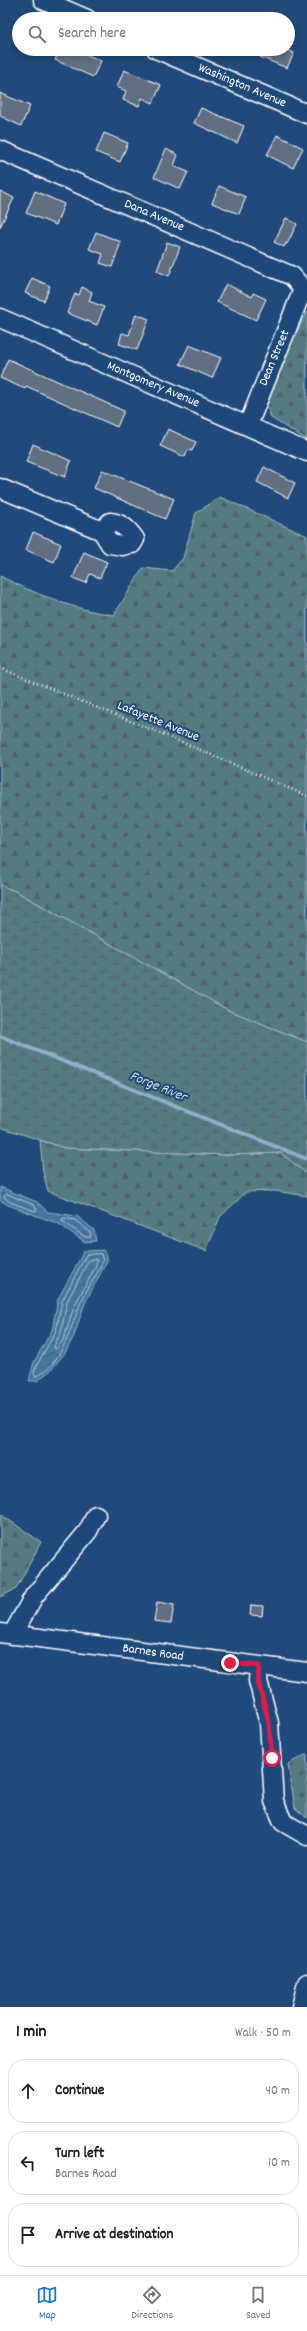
<!DOCTYPE html>
<html lang="en">
<head>
<meta charset="utf-8">
<style>
  :root { --surface:#fff; --page:#f2f2f2; --text:#202124; --muted:#757577; --line:#e0e0e0; --accent:#1a73e8 }
  body { margin:0; font-family:Dekko,sans-serif; background:var(--page); color:var(--text) }
  .stop { position:absolute; width:12px; height:12px; margin:-9px; border:3px solid #e11d48; border-radius:50%; background:#fff }
  .stop.end { background:#e11d48; border-color:#fff; box-shadow:0 1px 4px #0008 }
  .list { margin:0; padding:0; list-style:none }
  h2 { display:flex; justify-content:space-between; align-items:center; height:52px; margin:0; padding:0 16px; font-size:17px }
  h2 small { font-size:13px; font-weight:400; color:var(--muted) }
  .list li { display:grid; grid-template-columns:26px 1fr auto; gap:12px; align-items:center; box-sizing:border-box; height:64px; margin:0 8px 8px; padding:0 8px; border:1px solid var(--line); border-radius:16px }
  .list b { display:block; font-size:15px; white-space:nowrap }
  .list p { margin:0; font-size:13px; white-space:nowrap; color:var(--muted) }
  .list em { font-size:13px; font-style:normal; color:var(--muted) }
  .icon { flex:none; width:22px; height:22px; fill:none; stroke:currentColor; stroke-width:2; stroke-linecap:round; stroke-linejoin:round }
  .map { position:relative; flex:none; width:307px; height:2007px; overflow:hidden }
  .search { position:absolute; background:var(--surface); box-shadow:0 2px 6px #0003; left:12px; right:12px; top:12px; height:44px; display:flex; align-items:center; gap:10px; box-sizing:border-box; padding:0 14px; border-radius:22px; color:var(--muted); font-size:15px }
  .sheet { height:268px; background:var(--surface) }
  nav { display:flex; justify-content:space-around; align-items:center; box-sizing:border-box; height:56px; border-top:1px solid var(--line); background:var(--surface); font-size:11px; color:var(--muted) }
  nav a { display:grid; justify-items:center; gap:2px }
  nav .on { color:var(--accent) }
  .map>svg:first-child { display:block }
</style>
</head>
<body>
<div class="map">
<svg width="307" height="2007" viewBox="0 0 307 2007">
  <defs>
    <pattern id="forest-firs" width="22" height="20" patternUnits="userSpaceOnUse"><rect width="22" height="20" fill="#537c83"/><path d="M5 1l3.5 6h-7zM16 11l3.5 6h-7z" fill="#506468"/></pattern>
    <pattern id="wetland-marsh" width="20" height="14" patternUnits="userSpaceOnUse"><rect width="20" height="14" fill="#537c83"/><path d="M1 5h8M5 5V1M11 12h8M15 12V8" fill="none" stroke="#506468"/></pattern>
    <pattern id="water-waves" width="16" height="10" patternUnits="userSpaceOnUse"><rect width="16" height="10" fill="#4479a1"/><path d="M0 5q4-4 8 0t8 0" fill="none" stroke="#486276"/></pattern>
  </defs>
  <rect width="100%" height="100%" fill="#1f4a7a"/>
  <filter id="ink" filterUnits="userSpaceOnUse"><feTurbulence type="fractalNoise" baseFrequency=".025" numOctaves="2"/><feDisplacementMap in="SourceGraphic" scale="8" xChannelSelector="R" yChannelSelector="G"/><feConvolveMatrix kernelMatrix="1 2 1 2 8 2 1 2 1" color-interpolation-filters="sRGB"/></filter>
  <g filter="url(#ink)">
    <!-- forest -->
    <g fill="url(#forest-firs)" stroke="#a9bec1">
      <polygon points="307,312 307,440 271,418 267,405 282,360"/>
      <path d="M 220,497 L 307,536 L 307,1042 L 228,1010 L 17,892 L 0,885 L 0,576 C 36,594 74,610 114,615 L 143,568 L 172,571 L 183,558 L 196,513 Z"/>
      <polygon points="40,1140 65,1148 225,1155 281,1153 307,1174 307,1196 275,1191 246,1192 220,1217 206,1251 48,1191 43,1172"/>
      <polygon points="0,1514 41,1542 16,1589 0,1597"/>
      <polygon points="307,1754 307,1818 295,1808 288,1764"/>
    </g>
    <!-- wetland -->
    <polygon fill="url(#wetland-marsh)" stroke="#a9bec1" points="0,885 17,892 228,1010 307,1042 307,1174 281,1153 226,1155 65,1148 0,1127"/>
    <!-- water -->
    <g fill="url(#water-waves)" stroke="#8fafc7">
      <polygon points="0,1187 37,1202 48,1212 77,1216 94,1230 96,1241 85,1242 59,1224 8,1205 0,1200"/>
      <polygon points="103,1250 107,1255 107,1261 85,1303 74,1336 65,1353 51,1370 37,1381 29,1381 34,1362 52,1330 58,1299 84,1251"/>
    </g>
    <g fill="none" stroke-linecap="round" stroke-linejoin="round">
      <!-- shore -->
      <g stroke="#b4c9d9" stroke-width="1">
        <polygon points="7,1194 34,1205 37,1210 35,1211 10,1202 4,1197"/>
        <polygon points="64,1218 75,1220 90,1232 91,1237 85,1237 62,1221"/>
        <path d="M 101,1254 L 103,1261 C 97,1276 87,1288 81,1302 C 72,1323 61,1369 35,1376 L 34,1372 L 38,1363 L 56,1331 L 62,1301 L 86,1255 Z"/>
        <path d="M 89,1260 L 96,1259 L 97,1262 C 90,1281 77,1296 71,1316 C 68,1325 64,1345 55,1349 L 54,1346 L 61,1332 L 67,1302 Z"/>
      </g>
      <!-- stream -->
      <polyline stroke="#8fafc7" stroke-width="4" points="0,1036 307,1159"/>
    </g>
    <!-- building -->
    <g fill="#617081" stroke="#fff">
      <polygon points="60,49 74,49 101,61 93,77 55,60"/>
      <polygon points="263,49 286,49 294,53 287,68 260,57"/>
      <polygon points="124,70 161,85 153,103 142,98 139,106 123,100 126,91 117,87"/>
      <polygon points="0,93 30,106 21,126 0,116"/>
      <polygon points="201,108 244,126 237,143 194,123"/>
      <polygon points="104,133 128,143 120,162 96,152"/>
      <polygon points="277,135 303,148 293,168 267,155"/>
      <polygon points="166,149 178,155 174,166 188,172 180,189 154,177"/>
      <polygon points="219,186 246,197 239,214 212,203"/>
      <polygon points="0,191 14,198 0,227"/>
      <polygon points="35,191 64,204 56,225 26,213"/>
      <polygon points="286,218 297,224 287,244 286,243 284,247 274,242"/>
      <polygon points="96,232 121,242 112,267 100,263 103,254 89,249"/>
      <polygon points="167,242 180,247 169,276 157,271"/>
      <polygon points="32,278 50,286 44,301 25,293"/>
      <polygon points="226,284 252,297 253,293 266,299 256,320 217,302"/>
      <polygon points="82,287 92,292 89,301 104,307 97,325 67,313 75,294 79,295"/>
      <polygon points="136,314 149,319 137,350 119,344 122,333 129,335"/>
      <polygon points="189,345 221,358 212,378 180,364"/>
      <polygon points="8,359 124,411 117,427 26,386 25,389 0,378"/>
      <polygon points="168,429 196,442 192,451 188,450 185,457 160,446"/>
      <polygon points="33,444 71,461 65,477 26,462"/>
      <polygon points="264,467 295,483 288,498 257,482"/>
      <polygon points="102,470 174,499 165,519 94,488"/>
      <polygon points="33,532 61,544 54,562 26,550"/>
      <polygon points="84,552 107,562 100,578 90,574 86,583 73,578"/>
      <polygon points="157,1602 174,1605 171,1623 154,1621"/>
      <polygon points="251,1605 263,1606 262,1616 250,1615"/>
    </g>
    <g fill="none" stroke-linecap="round" stroke-linejoin="round">
      <!-- minor casing -->
      <g stroke="#fff" stroke-width="21">
        <g id="minor">
          <polyline points="43,0 87,19"/>
          <polyline points="156,49 307,114"/>
          <polyline points="0,150 292,276 303,289 248,425"/>
          <polyline points="0,318 307,452"/>
          <path d="M 0,488 L 102,531 L 110,544 L 122,546 L 132,544 L 135,539 C 128,529 122,523 110,522 L 102,531"/>
          <polyline points="0,1633 307,1672"/>
          <polyline points="12,1635 34,1596 88,1531 96,1515"/>
          <polyline points="259,1667 258,1681 269,1723 274,1801 283,1822 307,1836"/>
          <polyline points="301,2007 307,1983"/>
        </g>
      </g>
      <!-- path -->
      <polyline stroke="#fff" stroke-width="2.5" stroke-dasharray="1 3" stroke-linecap="butt" points="0,668 172,738 307,796"/>
      <!-- minor -->
      <use href="#minor" stroke="#1f4a7a" stroke-width="18"/>
    </g>
  </g>
  <g fill="none" stroke-linecap="round" stroke-linejoin="round" filter="url(#ink)">
    <!-- route -->
    <polyline stroke="#e11d48" stroke-width="5" points="230,1663 259,1666 258,1681 269,1723 272,1758"/>
  </g>
  <g text-anchor="middle" dominant-baseline="central" stroke-width="4" stroke-linejoin="round" paint-order="stroke">
    <!-- street labels -->
    <g font-size="13" fill="#fff" stroke="#1f4a7a">
      <text transform="translate(242 86) rotate(23)">Washington Avenue</text>
      <text transform="translate(154 216) rotate(23)">Dana Avenue</text>
      <text transform="translate(275 358) rotate(-67)">Dean Street</text>
      <text transform="translate(153 385) rotate(23)">Montgomery Avenue</text>
      <text transform="translate(158 722) rotate(22)">Lafayette Avenue</text>
      <text transform="translate(153 1653) rotate(8)">Barnes Road</text>
    </g>
    <!-- water labels -->
    <g font-size="14" font-style="italic" fill="#d0dee8" stroke="#1f4a7a">
      <text transform="translate(158 1087) rotate(22)">Forge River</text>
    </g>
  </g>
</svg>
<div class="stop" style="left:272px;top:1758px"></div>
<div class="stop end" style="left:230px;top:1663px"></div>
<div class="search"><svg class="icon" aria-label="search" viewBox="0 0 24 24"><circle cx="10" cy="10" r="6"/><path d="M15 15l6 6"/></svg>Search here</div>
</div>
<section class="sheet">
<h2>1 min<small>Walk · 50 m</small></h2>
<ul class="list">
<li><svg class="icon" aria-label="ahead" viewBox="0 0 24 24"><path d="M12 20V5M6 11l6-6 6 6"/></svg><div><b>Continue</b></div><em>40 m</em></li>
<li><svg class="icon" aria-label="left" viewBox="0 0 24 24"><path d="M17 20v-9H6M10 6l-5 5 5 5"/></svg><div><b>Turn left</b><p>Barnes Road</p></div><em>10 m</em></li>
<li><svg class="icon" aria-label="arrive" viewBox="0 0 24 24"><path d="M6 21V4h12l-3 4 3 4H6"/></svg><div><b>Arrive at destination</b></div></li>
</ul>
</section>
<nav>
<a class="on"><svg class="icon" aria-label="map" viewBox="0 0 24 24"><path d="M3 6l6-2 6 2 6-2v14l-6 2-6-2-6 2zM9 4v14M15 6v14"/></svg>Map</a>
<a><svg class="icon" aria-label="directions" viewBox="0 0 24 24"><path d="M12 3l9 9-9 9-9-9zM9 14v-3h6M13 9l2 2-2 2"/></svg>Directions</a>
<a><svg class="icon" aria-label="saved" viewBox="0 0 24 24"><path d="M7 4h10v16l-5-4-5 4z"/></svg>Saved</a>
</nav>
</body>
</html>
